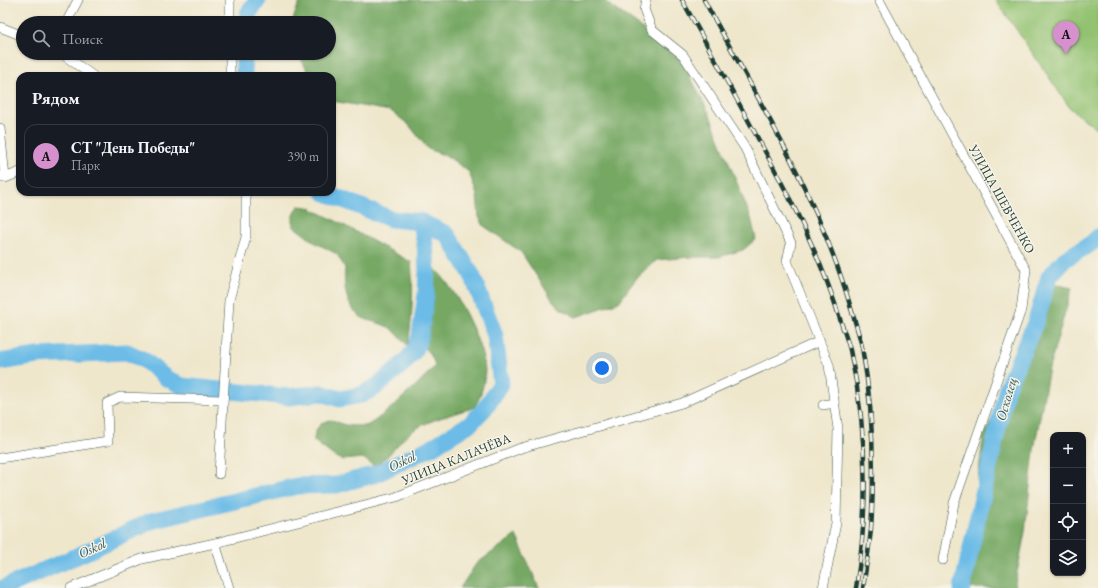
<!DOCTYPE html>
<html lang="ru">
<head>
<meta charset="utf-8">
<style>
  :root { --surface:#171b24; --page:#242831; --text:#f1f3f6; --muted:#9ea1a6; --line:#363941; --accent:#d690ce }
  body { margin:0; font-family:"EB Garamond",serif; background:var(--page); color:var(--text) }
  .controls { position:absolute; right:12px; bottom:12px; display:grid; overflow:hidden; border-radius:8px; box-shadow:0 1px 3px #0004 }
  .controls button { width:36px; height:36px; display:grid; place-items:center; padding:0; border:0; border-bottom:1px solid var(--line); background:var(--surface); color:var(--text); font:20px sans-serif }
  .you { position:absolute; left:602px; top:368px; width:14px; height:14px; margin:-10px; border:3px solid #fff; border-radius:50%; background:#1a73e8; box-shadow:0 0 0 6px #1a73e833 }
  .badge { display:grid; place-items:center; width:26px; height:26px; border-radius:50%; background:var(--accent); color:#111; font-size:13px; font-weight:700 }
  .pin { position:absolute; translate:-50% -33px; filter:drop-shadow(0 1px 2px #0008) }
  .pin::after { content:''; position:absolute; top:21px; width:14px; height:12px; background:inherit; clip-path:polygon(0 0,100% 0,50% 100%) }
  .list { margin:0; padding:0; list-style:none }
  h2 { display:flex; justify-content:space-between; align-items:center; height:52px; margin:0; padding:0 16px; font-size:17px }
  h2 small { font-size:13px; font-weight:400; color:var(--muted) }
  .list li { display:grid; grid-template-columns:26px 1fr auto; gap:12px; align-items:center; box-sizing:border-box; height:64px; margin:0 8px 8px; padding:0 8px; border:1px solid var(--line); border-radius:12px }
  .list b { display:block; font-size:15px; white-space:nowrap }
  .list p { margin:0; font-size:13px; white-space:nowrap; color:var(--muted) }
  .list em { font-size:13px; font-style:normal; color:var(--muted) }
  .icon { flex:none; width:22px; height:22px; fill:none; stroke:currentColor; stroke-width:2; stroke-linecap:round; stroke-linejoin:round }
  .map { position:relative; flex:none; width:1098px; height:588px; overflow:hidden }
  .search { position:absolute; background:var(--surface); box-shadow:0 1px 3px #0004; left:16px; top:16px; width:320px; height:44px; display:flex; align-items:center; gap:10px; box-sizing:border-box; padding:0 14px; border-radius:22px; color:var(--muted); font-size:15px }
  .panel { position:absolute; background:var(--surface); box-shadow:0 1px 3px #0004; left:16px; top:72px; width:320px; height:124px; border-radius:12px }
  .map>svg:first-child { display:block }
</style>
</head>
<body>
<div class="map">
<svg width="1098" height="588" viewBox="0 0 1098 588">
  <rect width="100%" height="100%" fill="#f7f3e8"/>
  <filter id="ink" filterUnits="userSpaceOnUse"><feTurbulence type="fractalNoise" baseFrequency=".025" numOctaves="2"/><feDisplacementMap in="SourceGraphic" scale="8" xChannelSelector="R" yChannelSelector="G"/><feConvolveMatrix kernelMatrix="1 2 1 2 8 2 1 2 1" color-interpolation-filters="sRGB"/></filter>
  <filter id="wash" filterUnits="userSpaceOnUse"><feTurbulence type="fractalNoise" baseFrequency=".012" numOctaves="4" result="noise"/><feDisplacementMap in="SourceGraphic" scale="16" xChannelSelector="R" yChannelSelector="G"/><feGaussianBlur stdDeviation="0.9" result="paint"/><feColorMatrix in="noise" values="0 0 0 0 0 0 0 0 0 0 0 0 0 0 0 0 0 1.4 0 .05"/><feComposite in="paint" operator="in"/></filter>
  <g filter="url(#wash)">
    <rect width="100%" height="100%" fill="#efe7cc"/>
    <!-- green -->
    <polygon fill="#93c271" stroke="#598052" points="996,0 1098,0 1098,130 1070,108"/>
    <!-- forest -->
    <g fill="#76a863" stroke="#4a724c">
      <polygon points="305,0 603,0 635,23 682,61 709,113 751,218 756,239 743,250 718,257 690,257 657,260 635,280 619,302 576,317 561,309 553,301 521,252 484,226 479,217 477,195 469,172 447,156 428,149 409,125 391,111 332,101 332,76 310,76 298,53 329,53 329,23 292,23 298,5"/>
      <path d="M 298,206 L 308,207 L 338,222 L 411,262 C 414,292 412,317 408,346 C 402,340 395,330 388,327 C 381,323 372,322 365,319 C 346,311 343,286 345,268 L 337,254 L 314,242 L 293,226 L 293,215 Z"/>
      <path d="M 427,262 C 452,279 482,339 485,370 C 485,378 483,388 480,396 C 479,399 476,405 474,407 C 471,409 466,410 462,411 C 447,416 431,420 417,428 C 400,437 391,458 374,466 L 363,458 L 343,460 L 335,457 L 314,441 C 314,433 317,425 326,421 C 334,418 339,424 346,425 C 352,426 359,426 365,426 C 375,425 427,376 435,366 L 432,357 L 423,346 C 427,316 429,292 427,262 Z"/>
      <polygon points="1045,282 1072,288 1049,368 1034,450 1025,532 1014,588 961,588 974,514 983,438 1008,385 1020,342"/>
      <polygon points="516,535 539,588 460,588 476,564"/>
    </g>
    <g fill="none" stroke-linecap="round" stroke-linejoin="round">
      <!-- river -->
      <g stroke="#6cbce7" stroke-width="17">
        <polyline points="247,23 248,14 258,0"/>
        <polyline points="244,53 244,76"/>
        <polyline points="0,362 37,356 127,352 144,360 166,378 182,386 289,397 321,393 340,399 361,395 376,387 404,363 415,350 420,336 426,294 427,269 425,245 421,222"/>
        <polyline points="3,588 86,552 151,521 297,486 336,485 376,474 432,447 471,423 486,407 501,384 495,335 472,275 447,234 421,222 391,219 324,192"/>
        <polyline points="962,588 1007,387 1036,321 1049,277 1065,259 1092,243 1098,237"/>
      </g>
    </g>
  </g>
  <g filter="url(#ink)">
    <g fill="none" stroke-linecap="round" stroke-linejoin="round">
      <!-- minor casing -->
      <g stroke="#3e564b" stroke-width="10">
        <g id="minor">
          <polyline points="646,0 644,9 652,30 683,55 745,148 791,243 787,261 829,365 838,429 836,523 823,588"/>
          <polyline points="879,0 1026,270 1021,310 954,503 943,560"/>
          <polyline points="66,23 78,0"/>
          <polyline points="230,23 230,0"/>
          <polyline points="0,27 23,36"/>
          <polyline points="61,53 93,76"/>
          <polyline points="230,76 230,53"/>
          <polyline points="0,128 5,178"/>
          <polyline points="0,178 5,178 20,172"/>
          <polyline points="823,405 834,403"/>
          <polyline points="0,458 108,441 107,403 120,397 223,400"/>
          <polyline points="219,474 229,300 246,237 246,192"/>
          <polyline points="215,543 229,588"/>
          <polyline points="71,588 142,559 215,543 396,497 521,448 682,403 820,341"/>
        </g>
      </g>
      <!-- minor -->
      <use href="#minor" stroke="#fff" stroke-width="9"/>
      <!-- rail casing -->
      <g stroke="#1f3d34" stroke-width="4.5">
        <g id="rail">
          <path d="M 682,0 C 709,48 735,96 761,144 C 792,201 821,258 840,319 C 843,329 847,339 850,350 C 867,427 869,509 856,588"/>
          <path d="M 704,0 C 758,99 818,196 850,305 C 854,319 859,333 862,347 C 873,407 875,469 871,529 C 869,549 866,568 863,588"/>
        </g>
      </g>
      <!-- rail -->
      <use href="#rail" stroke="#f7f3e8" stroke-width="3" stroke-dasharray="9" stroke-linecap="butt"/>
    </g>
  </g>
  <g text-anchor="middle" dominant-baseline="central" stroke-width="3" stroke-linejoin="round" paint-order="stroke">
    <!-- street labels -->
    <g font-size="13" fill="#1f3d34" stroke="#f7f3e8">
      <text transform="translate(1002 199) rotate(61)">УЛИЦА ШЕВЧЕНКО</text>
      <text transform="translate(456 459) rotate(-22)">УЛИЦА КАЛАЧЁВА</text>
    </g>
    <!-- water labels -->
    <g font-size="14" font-style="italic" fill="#325d61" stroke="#f7f3e8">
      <text transform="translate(1006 399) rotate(-74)">Осколец</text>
      <text transform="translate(402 461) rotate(-26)">Oskol</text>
      <text transform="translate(92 548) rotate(-24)">Oskol</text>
    </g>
  </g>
</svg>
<div class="controls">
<button>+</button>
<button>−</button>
<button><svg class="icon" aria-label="locate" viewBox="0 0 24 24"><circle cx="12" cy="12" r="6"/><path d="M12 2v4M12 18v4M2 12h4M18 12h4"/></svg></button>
<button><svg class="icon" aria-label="layers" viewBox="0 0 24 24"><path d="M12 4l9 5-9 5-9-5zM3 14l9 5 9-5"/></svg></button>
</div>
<div class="you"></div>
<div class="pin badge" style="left:1066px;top:54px">A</div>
<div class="search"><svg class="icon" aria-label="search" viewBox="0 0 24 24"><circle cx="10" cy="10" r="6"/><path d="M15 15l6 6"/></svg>Поиск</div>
<section class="panel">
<h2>Рядом<small></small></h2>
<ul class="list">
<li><span class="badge">A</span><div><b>СТ &quot;День Победы&quot;</b><p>Парк</p></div><em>390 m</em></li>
</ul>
</section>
</div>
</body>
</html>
